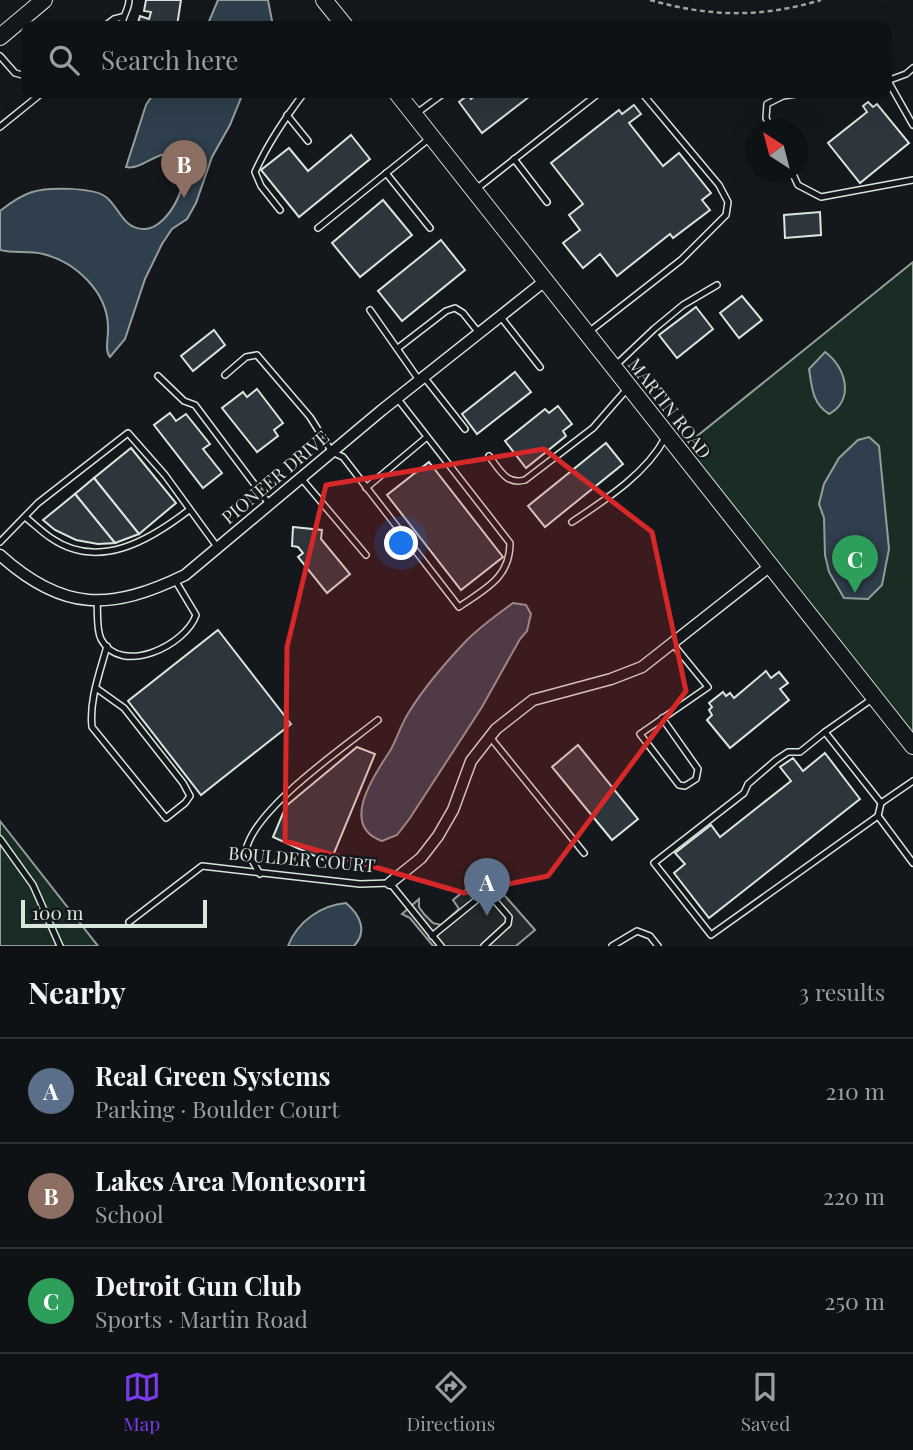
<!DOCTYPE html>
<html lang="en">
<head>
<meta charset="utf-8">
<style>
  :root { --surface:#0f1215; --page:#181b1e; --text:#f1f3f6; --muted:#9b9ea0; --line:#2f3234; --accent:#7c3aed }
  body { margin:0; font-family:"Playfair Display",serif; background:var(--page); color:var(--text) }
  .compass { position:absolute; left:745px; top:119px; width:63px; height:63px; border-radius:50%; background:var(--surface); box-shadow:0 7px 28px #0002; rotate:324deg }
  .scale { position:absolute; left:21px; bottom:18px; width:186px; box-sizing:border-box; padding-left:7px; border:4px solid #d8e6dc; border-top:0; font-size:19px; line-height:24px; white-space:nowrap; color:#d8e6dc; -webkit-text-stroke:5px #14181c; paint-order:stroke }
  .you { position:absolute; left:402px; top:544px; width:24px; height:24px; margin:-18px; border:5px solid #fff; border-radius:50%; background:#1a73e8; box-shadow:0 0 0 10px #1a73e833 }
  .badge { display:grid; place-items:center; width:46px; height:46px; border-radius:50%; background:var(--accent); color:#fff; font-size:23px; font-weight:700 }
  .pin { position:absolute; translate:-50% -58px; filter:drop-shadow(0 2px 4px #0008) }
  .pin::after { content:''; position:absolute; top:37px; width:24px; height:21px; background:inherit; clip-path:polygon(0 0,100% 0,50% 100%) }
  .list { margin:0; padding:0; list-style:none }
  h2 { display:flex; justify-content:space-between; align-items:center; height:91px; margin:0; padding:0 28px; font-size:30px }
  h2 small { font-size:23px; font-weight:400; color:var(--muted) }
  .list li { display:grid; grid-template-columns:46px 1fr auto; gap:21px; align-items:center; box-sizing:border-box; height:105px; padding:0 28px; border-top:2px solid var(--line) }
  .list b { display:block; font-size:26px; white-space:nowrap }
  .list p { margin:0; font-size:23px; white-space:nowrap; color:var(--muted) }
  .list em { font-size:23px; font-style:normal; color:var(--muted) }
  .icon { flex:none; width:38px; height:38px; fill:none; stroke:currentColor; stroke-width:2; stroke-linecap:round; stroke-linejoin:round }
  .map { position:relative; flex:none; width:913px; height:946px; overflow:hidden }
  .search { position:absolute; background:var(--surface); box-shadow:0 7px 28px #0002; left:21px; right:21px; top:21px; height:77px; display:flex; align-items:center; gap:18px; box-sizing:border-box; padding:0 24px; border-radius:14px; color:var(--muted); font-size:26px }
  .sheet { height:406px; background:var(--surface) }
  nav { display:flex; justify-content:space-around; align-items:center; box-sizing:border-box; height:98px; border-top:2px solid var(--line); background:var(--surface); font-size:19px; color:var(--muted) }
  nav a { display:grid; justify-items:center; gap:4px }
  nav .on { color:var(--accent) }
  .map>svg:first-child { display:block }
</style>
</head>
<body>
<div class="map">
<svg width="913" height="946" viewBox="0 0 913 946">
  <rect width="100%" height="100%" fill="#14181c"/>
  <!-- green -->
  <g fill="#1a2d24" stroke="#939e99" stroke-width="2">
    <polygon points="913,262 913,737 681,449"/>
    <polygon points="0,821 98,946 0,946"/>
  </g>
  <!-- parking -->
  <polygon fill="#24282b" stroke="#939e99" stroke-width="2" points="474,883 480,890 498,888 535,930 516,946 433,946 410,918 402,914 419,899 419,907 424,914 433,923 441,925 459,909 453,900"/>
  <!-- water -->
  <g fill="#2f3f4d" stroke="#939e99" stroke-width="2">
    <polygon points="218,0 268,0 273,26 207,26"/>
    <path d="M 154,93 L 243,93 L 230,125 L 212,157 L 196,203 L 187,219 L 172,229 L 162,244 L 145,279 L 125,339 L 110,357 C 104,350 109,336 108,326 C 107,292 76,262 43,254 C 29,250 14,254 0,250 L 0,211 C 10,203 20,196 32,192 C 48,187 93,187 106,197 C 120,208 123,230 145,229 C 170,228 197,172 176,157 C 160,146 143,171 126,167 L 146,105 Z"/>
    <path d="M 825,352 C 846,367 855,400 829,414 C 812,403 812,387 809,369 Z"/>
    <polygon points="869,437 879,446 889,549 882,585 868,599 844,598 829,572 825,555 824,518 819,504 824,484 839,458 858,440"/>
    <path d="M 513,603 L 526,605 L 531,614 L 527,631 L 520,639 L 482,707 L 410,818 L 397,835 L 382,841 C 339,826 374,775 390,751 C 397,739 401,724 409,712 C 425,686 446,662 467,640 C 481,626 498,614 513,603 Z"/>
    <path d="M 346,903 C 360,915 368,931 354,946 L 288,946 C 297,922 321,905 346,903 Z"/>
  </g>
  <!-- building -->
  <g fill="#2c363c" stroke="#d8e6dc" stroke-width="2">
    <polygon points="146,0 181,0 177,26 137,26 140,16 149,19 151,12 144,11"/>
    <polygon points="478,93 534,93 482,133 459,102 468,95 471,99"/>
    <polygon points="868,102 873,107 877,104 909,143 860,183 828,143 867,112 863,106"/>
    <polygon points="634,105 641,114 629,123 663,166 679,153 711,193 702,200 710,210 673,238 670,234 617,276 600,254 583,268 563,243 580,230 569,215 583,204 551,163 619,110 622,114"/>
    <polygon points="351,135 370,159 299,217 261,170 289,148 308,171"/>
    <polygon points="383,200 412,235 360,277 332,243"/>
    <polygon points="820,212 821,235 785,238 784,215"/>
    <polygon points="441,240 465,270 402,321 378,291"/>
    <polygon points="742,296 762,320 739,338 720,313"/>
    <polygon points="696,307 713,329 677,358 659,335"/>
    <polygon points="214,330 225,345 193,371 181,356"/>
    <polygon points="515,372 531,392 477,434 462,414"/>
    <polygon points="257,389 283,423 274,430 278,436 257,452 222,408 243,392 247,397"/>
    <polygon points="558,406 572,424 563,431 566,436 526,468 505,441 545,409 549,413"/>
    <polygon points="170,413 176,421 186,414 210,444 203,449 222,473 203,488 154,425"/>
    <polygon points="606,443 623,464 545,527 528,506"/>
    <polygon points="131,448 176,503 139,534 94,478"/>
    <polygon points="429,462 503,557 461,590 387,495"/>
    <polygon points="94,478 139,534 115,543 75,494"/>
    <polygon points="75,494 115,543 98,544 76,540 55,530 43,520"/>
    <polygon points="293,527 322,530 321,539 350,574 327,593 298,557 303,553 298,547 292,546"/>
    <polygon points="218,630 291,724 201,795 128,701"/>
    <polygon points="766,671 771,678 779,672 788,683 780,689 789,700 730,748 707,720 712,715 709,710 712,707 709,703 723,692 726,696 730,693 734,698"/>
    <polygon points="578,745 638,819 612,840 552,767"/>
    <polygon points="357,747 375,754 330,863 273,837 286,806"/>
    <polygon points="825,753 860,799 709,918 674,873 685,864 675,853 711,825 720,837 791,781 780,767 793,758 803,771"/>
  </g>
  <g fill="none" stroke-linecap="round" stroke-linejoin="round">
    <!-- lane casing -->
    <g stroke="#d8e6dc" stroke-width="8">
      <g id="lane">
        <polyline points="105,26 114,19 122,17"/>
        <path d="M 122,26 C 122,16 129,10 129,0"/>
        <polyline points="0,56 15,73 26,76"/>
        <polyline points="887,81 906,74 913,68"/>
        <polyline points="888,81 913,125"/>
        <polyline points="417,113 444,93"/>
        <polyline points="287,115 308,141"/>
        <polyline points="0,127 42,93"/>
        <polyline points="772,130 766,118 767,104 783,96 803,93"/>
        <polyline points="514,159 547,202"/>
        <polyline points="792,172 798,185 821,197 913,180"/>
        <polyline points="386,173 430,228"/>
        <polyline points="475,190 599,93"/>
        <path d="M 280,210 L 261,186 L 255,172 C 268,143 285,118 304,93"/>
        <polyline points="318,228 430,138"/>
        <polyline points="370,310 419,380"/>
        <polyline points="500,316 540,367"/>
        <polyline points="590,331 681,260 726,215 728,202 719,185 642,93"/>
        <polyline points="398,348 446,311 455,308 463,313 479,333"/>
        <polyline points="616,365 654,329 683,305 717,285"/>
        <path d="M 225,375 L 246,357 L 257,355 L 310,417 L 332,452 L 343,457 L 459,607 C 485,589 510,578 510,543 L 397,398"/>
        <polyline points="158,376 184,401 195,405 270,505"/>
        <polyline points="424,377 465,429"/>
        <path d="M 489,456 C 500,470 506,485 525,480 L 593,428 L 627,389"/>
        <polyline points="301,478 366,555"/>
        <polyline points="366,488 427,437"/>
        <path d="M 25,517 C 34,524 42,532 51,538 C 99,571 150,540 189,510"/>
        <path d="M 572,522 C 605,500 646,474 665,438"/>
        <polyline points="0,542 38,503 128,433 165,475 218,548"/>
        <path d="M 97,600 C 98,611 96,629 101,639 C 121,677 186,645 196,615 L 175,580"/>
        <path d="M 96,688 L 124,708 L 183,783 L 190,796 L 185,803 L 166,818 L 92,727 C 89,700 100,672 107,646"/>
        <polyline points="872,699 825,732 881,803 913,781"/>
        <polyline points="662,718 698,769 696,779 685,786 679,785 640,734 708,687 673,644"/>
        <polyline points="825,732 800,752 788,752 776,760 748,784 744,793 654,863 711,935 878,816"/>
        <polyline points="490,737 584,853"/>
        <polyline points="881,803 878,816 913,863"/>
        <polyline points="0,839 33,885 60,946"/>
        <path d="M 260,874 L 246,850 C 255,808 343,748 378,720"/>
        <polyline points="129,922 202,866 360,884 390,883 441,946"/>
        <polyline points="432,936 480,897 489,894 509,917 508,924 484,946"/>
        <polyline points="612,946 637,931 650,936 658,946"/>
      </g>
    </g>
    <!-- street casing -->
    <g stroke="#d8e6dc" stroke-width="13">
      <g id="street">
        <path d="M 0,555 C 63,612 111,611 185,575 L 382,410 L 546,280"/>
        <polyline points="390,883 421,858 438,836 453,810 471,761 496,729 533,700 611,679 642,667 769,567"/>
      </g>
    </g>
    <!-- secondary casing -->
    <g stroke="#d8e6dc" stroke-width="18">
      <g id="secondary">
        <polyline points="324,0 345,26"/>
        <polyline points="0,37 44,0"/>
        <polyline points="397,93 913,746"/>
      </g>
    </g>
    <!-- path -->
    <path stroke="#9da8a2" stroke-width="2.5" stroke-dasharray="5 3.5" stroke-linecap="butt" d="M 650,0 C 710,17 761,18 821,0"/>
    <!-- lane -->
    <use href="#lane" stroke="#14181c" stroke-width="5"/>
    <!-- street -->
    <use href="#street" stroke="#14181c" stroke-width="10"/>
    <!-- secondary -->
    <use href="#secondary" stroke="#14181c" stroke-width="16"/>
  </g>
  <!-- marked area -->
  <path fill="#d62828" fill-opacity="0.2" stroke="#d62828" stroke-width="5" stroke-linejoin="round" d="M 544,449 L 652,532 L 686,691 L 548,876 L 464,893 L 285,841 L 287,647 L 326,485 Z"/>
  <g text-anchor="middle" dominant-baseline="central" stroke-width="5" stroke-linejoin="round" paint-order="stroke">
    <!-- street labels -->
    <g font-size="18" fill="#d8e6dc" stroke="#14181c">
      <text transform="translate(670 408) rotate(52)">MARTIN ROAD</text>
      <text transform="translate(275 477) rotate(-40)">PIONEER DRIVE</text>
      <text transform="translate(302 859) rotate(5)">BOULDER COURT</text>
    </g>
  </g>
</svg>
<svg class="compass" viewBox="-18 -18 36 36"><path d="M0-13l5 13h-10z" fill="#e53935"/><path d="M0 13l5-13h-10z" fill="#9b9ea0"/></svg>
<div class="scale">100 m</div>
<div class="you"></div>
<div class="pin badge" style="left:487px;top:916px;background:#5c6f8a">A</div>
<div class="pin badge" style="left:184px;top:198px;background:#8d6e63">B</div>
<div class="pin badge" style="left:855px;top:593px;background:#2e9e5b">C</div>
<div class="search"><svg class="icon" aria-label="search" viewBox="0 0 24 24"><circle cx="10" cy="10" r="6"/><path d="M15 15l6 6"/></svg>Search here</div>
</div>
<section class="sheet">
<h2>Nearby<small>3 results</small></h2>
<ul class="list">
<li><span class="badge" style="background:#5c6f8a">A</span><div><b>Real Green Systems</b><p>Parking · Boulder Court</p></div><em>210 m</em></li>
<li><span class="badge" style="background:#8d6e63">B</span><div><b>Lakes Area Montesorri</b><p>School</p></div><em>220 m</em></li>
<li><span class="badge" style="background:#2e9e5b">C</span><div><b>Detroit Gun Club</b><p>Sports · Martin Road</p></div><em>250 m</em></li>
</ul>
</section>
<nav>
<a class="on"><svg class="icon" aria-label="map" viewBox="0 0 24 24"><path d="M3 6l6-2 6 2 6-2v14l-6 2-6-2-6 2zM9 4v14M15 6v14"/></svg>Map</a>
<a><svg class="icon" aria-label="directions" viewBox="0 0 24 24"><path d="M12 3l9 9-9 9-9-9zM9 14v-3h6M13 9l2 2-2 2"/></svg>Directions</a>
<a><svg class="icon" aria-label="saved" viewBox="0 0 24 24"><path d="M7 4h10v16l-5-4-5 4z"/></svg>Saved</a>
</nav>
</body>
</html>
